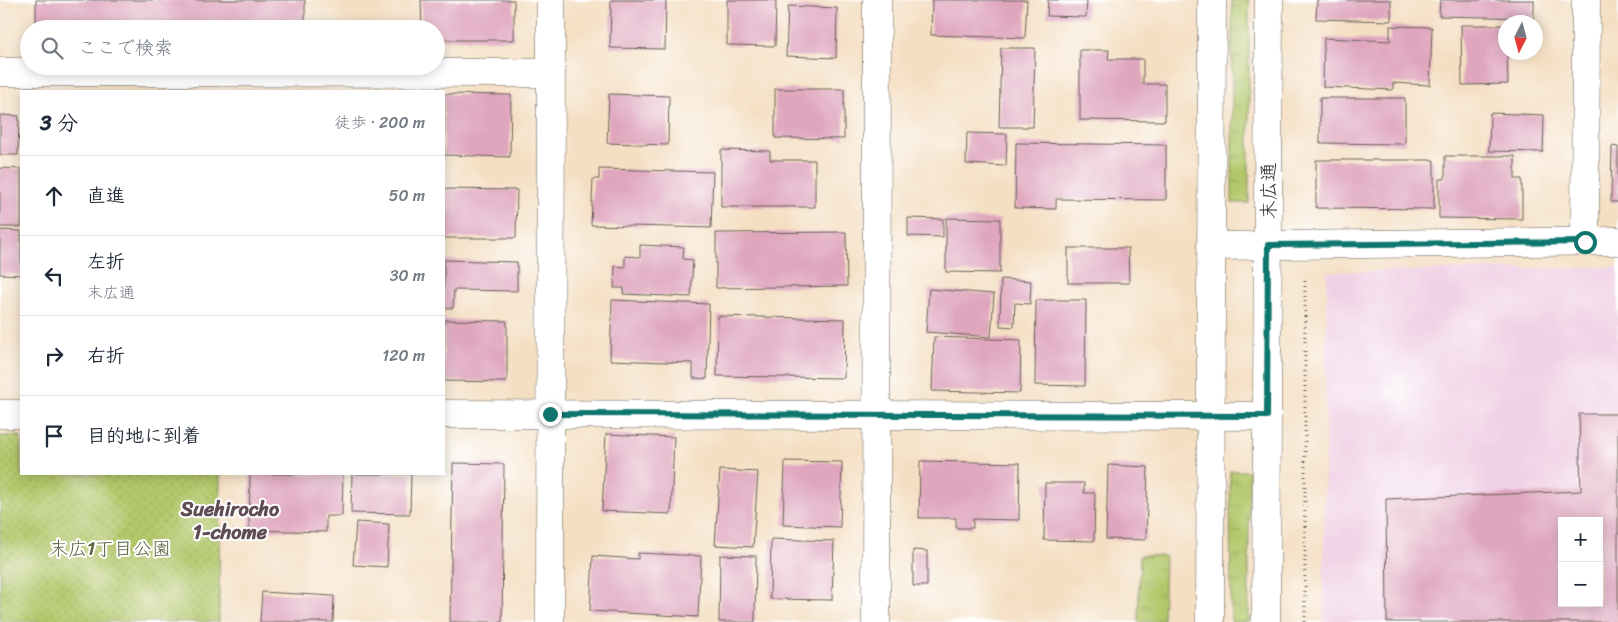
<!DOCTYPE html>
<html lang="ja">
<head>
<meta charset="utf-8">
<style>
  :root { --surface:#fff; --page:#f2f2f3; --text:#1f2937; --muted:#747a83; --line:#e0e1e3 }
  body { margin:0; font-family:Sriracha,"Klee One",sans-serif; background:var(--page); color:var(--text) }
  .controls { position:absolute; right:15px; bottom:15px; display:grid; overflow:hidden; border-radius:0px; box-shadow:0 2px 12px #0003 }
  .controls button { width:45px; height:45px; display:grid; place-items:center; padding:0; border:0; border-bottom:1px solid var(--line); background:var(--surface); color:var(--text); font:25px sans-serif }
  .compass { position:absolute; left:1498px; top:15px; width:45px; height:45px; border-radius:50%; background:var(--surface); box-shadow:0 2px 12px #0003; rotate:186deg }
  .stop { position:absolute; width:15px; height:15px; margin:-11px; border:4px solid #0f766e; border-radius:50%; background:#fff }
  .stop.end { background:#0f766e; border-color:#fff; box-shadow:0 1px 5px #0008 }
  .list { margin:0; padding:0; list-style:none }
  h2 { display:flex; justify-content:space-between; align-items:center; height:65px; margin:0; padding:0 20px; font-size:21px }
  h2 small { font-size:16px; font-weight:400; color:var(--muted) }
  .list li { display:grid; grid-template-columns:32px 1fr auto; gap:15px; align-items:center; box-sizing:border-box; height:80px; padding:0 20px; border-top:1px solid var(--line) }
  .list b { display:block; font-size:19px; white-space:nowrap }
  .list p { margin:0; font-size:16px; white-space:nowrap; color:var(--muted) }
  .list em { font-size:16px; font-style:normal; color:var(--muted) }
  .icon { flex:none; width:28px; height:28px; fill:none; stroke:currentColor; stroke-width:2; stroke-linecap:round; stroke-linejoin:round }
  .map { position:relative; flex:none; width:1618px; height:622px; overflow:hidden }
  .search { position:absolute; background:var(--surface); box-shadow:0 2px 12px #0003; left:20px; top:20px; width:425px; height:55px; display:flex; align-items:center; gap:12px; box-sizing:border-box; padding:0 18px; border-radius:28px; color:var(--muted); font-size:19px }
  .panel { position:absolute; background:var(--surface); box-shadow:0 2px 12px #0003; left:20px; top:90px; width:425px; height:385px; border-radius:0px }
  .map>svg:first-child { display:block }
</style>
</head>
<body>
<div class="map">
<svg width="1618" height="622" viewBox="0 0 1618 622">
  <defs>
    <pattern id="grass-tufts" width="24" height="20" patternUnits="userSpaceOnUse" patternTransform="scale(1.25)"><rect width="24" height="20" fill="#b3c76a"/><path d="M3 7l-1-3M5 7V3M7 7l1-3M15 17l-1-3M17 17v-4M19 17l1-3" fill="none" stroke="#99aa5b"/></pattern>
    <pattern id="park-dots" width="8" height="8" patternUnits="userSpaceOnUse" patternTransform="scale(1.25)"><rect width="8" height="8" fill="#b3c76a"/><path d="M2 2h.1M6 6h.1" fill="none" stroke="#99aa5b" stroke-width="1.8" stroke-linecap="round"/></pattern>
  </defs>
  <rect width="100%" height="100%" fill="#fff"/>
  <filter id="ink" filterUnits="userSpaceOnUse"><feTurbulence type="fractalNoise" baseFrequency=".02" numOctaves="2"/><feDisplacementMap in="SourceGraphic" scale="10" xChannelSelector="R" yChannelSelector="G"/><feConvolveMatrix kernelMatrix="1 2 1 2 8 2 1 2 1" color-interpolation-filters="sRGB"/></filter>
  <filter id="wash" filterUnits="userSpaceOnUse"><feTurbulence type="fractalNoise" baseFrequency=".0096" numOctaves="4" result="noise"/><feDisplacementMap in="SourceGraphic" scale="20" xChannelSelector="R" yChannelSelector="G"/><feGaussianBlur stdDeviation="1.12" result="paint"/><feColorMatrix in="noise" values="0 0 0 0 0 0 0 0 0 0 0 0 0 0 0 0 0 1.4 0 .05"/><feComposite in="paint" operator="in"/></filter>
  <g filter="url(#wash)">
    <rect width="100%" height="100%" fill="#f4dfc3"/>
    <!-- built -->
    <path fill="#f0d0e4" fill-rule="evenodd" d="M 1618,267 L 1618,622 L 1323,622 L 1327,272 ZM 1562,521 L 1599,521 L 1599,603 L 1562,603 Z"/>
    <!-- grass -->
    <g fill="url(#grass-tufts)" stroke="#687243">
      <rect x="1232" y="0" width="17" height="203"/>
      <polygon points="1230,471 1249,471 1249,622 1231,622"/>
      <polygon points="1140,555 1165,556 1163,622 1138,622"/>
    </g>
    <!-- park -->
    <polygon fill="url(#park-dots)" stroke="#687243" points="0,436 21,436 21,474 220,474 219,622 0,622"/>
    <g id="blocks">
      <!-- building -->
      <g fill="#dfa6be" fill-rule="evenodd">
        <polygon points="36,0 305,0 305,28 36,27"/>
        <polygon points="421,0 514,0 514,40 436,40 436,29 422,29"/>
        <polygon points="611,0 666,0 665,49 610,48"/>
        <polygon points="727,0 776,0 775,46 727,45"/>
        <polygon points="932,0 1027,0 1025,38 931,35"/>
        <polygon points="1048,0 1087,0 1086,17 1047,16"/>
        <polygon points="1317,0 1391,0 1391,21 1316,19"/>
        <polygon points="1440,0 1534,0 1534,18 1439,16"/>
        <polygon points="788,6 837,8 836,58 786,56"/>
        <polygon points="1461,25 1506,25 1508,84 1462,85"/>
        <polygon points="1390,26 1432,27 1430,85 1393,83 1393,90 1323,87 1324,38 1390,41"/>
        <polygon points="1001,48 1035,48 1033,127 999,127"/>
        <polygon points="1080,50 1109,50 1108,59 1143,59 1143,84 1165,84 1165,121 1080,120"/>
        <polygon points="775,89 844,89 844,139 775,138"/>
        <polygon points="444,94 511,95 510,157 444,155"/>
        <polygon points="609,94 669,96 668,145 607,143"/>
        <polygon points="1320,98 1405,98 1405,144 1320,143"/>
        <polygon points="1490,113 1544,115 1543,152 1489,151"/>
        <polygon points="0,115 19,116 18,155 0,155"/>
        <polygon points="967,133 1007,134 1006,166 966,164"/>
        <polygon points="1016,143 1166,145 1166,200 1056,199 1056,209 1015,208"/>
        <polygon points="1612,146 1618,147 1618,202 1611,202"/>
        <polygon points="721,150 770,151 770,160 815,160 815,207 721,207"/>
        <polygon points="1445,156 1515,156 1515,179 1522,179 1522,219 1439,218 1439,179 1445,179"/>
        <polygon points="1316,160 1434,160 1434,209 1316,208"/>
        <polygon points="0,168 21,169 21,227 0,227"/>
        <polygon points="599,169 713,172 711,228 591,225 593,179 599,179"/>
        <polygon points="444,189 517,190 516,238 444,238"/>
        <polygon points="908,218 943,219 943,237 908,236"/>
        <polygon points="946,218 1000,219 1000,273 946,272"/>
        <polygon points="0,230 21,231 21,275 0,274"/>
        <polygon points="846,232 847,286 716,288 716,233"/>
        <polygon points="640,245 684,247 683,259 693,260 691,297 623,294 624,288 614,288 615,266 625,267 625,256 640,257"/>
        <polygon points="1068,248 1128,248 1129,283 1068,283"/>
        <polygon points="444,260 517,262 517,291 454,290 453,308 444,308"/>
        <polygon points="1001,279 1031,281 1030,304 1015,303 1014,327 1000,326"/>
        <polygon points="929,289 994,294 991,337 926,332"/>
        <polygon points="612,300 709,304 707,379 693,378 693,363 610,360"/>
        <polygon points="1036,300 1086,300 1085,386 1035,385"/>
        <polygon points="718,316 845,319 844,378 717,376"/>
        <polygon points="444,320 507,321 507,382 444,381"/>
        <polygon points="934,337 1021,340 1020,393 932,391"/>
        <path d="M 1579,414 L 1618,414 L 1618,622 L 1387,622 L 1386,499 L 1581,491 ZM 1562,521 L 1599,521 L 1599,603 L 1562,603 Z"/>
        <polygon points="606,434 674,437 671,514 602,511"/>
        <polygon points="785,461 842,462 840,527 783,525"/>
        <polygon points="920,461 1020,463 1019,520 973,519 973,528 956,528 956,518 919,518"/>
        <polygon points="453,463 504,464 502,622 450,622"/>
        <polygon points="1108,465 1148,467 1146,540 1106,539"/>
        <polygon points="720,470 758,472 753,547 715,545"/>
        <polygon points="250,474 343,474 342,516 326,516 326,532 249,530"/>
        <polygon points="352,474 411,474 410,514 351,513"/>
        <polygon points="1045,483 1084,483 1084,493 1095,493 1094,541 1044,540"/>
        <polygon points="356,522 389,524 387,567 353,565"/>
        <polygon points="771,539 834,541 832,600 770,599"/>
        <polygon points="913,550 927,551 927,586 913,586"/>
        <polygon points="638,553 701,556 698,617 590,611 593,556 638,559"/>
        <polygon points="720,555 756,556 755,622 719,622"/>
        <polygon points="262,592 334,596 333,622 260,622"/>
      </g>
    </g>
  </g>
  <g filter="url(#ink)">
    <use href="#blocks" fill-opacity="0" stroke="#686056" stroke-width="1"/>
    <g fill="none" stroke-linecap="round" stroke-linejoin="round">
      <!-- minor casing -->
      <g stroke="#686056" stroke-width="29">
        <g id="minor">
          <polyline points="0,72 551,73"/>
          <polyline points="1585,242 1586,0"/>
          <polyline points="1211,246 1618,241"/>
          <polyline points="0,414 21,414"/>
          <polyline points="444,414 1267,416"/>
          <polyline points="550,622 551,0"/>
          <polyline points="876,622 877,0"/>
          <polyline points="1210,622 1212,0"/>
          <polyline points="1266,622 1269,0"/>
        </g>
      </g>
      <!-- path -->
      <polyline stroke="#686056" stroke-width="3" stroke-dasharray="1 4" stroke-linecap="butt" points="1305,622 1305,278"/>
      <!-- minor -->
      <use href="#minor" stroke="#fff" stroke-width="28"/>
    </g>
  </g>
  <g fill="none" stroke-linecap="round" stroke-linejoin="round" filter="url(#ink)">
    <!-- route -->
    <polyline stroke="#0f766e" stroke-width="6" points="550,414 1267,416 1268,245 1585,242"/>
  </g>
  <g text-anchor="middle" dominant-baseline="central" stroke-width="4" stroke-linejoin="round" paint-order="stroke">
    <!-- street labels -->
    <g font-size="19" fill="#1c1c1c" stroke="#fff">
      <text transform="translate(1268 191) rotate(-90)">末広通</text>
    </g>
    <!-- park labels -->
    <g font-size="19" fill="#58603b" stroke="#fff">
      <text x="110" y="548">末広1丁目公園</text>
    </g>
    <!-- neighbourhood labels -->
    <g font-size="20" font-weight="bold" fill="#604c55" stroke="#fff">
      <text x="230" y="509">Suehirocho<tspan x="230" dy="23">1-chome</tspan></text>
    </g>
  </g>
</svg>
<div class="controls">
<button>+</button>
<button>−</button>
</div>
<svg class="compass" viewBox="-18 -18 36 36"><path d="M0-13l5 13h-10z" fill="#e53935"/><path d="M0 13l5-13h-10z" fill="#747a83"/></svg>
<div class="stop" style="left:1585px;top:242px"></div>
<div class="stop end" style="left:550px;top:414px"></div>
<div class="search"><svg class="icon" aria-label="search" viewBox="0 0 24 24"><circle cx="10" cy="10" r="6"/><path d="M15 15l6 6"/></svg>ここで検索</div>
<section class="panel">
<h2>3 分<small>徒歩 · 200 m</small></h2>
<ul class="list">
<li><svg class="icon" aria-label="ahead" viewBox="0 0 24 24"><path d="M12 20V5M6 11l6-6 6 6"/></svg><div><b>直進</b></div><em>50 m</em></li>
<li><svg class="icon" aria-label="left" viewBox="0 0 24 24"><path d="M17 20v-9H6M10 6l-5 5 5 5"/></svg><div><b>左折</b><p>末広通</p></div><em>30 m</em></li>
<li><svg class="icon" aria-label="right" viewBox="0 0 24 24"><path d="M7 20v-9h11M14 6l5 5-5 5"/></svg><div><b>右折</b></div><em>120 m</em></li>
<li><svg class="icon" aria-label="arrive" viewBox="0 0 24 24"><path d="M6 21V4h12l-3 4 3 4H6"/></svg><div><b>目的地に到着</b></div></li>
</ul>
</section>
</div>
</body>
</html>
